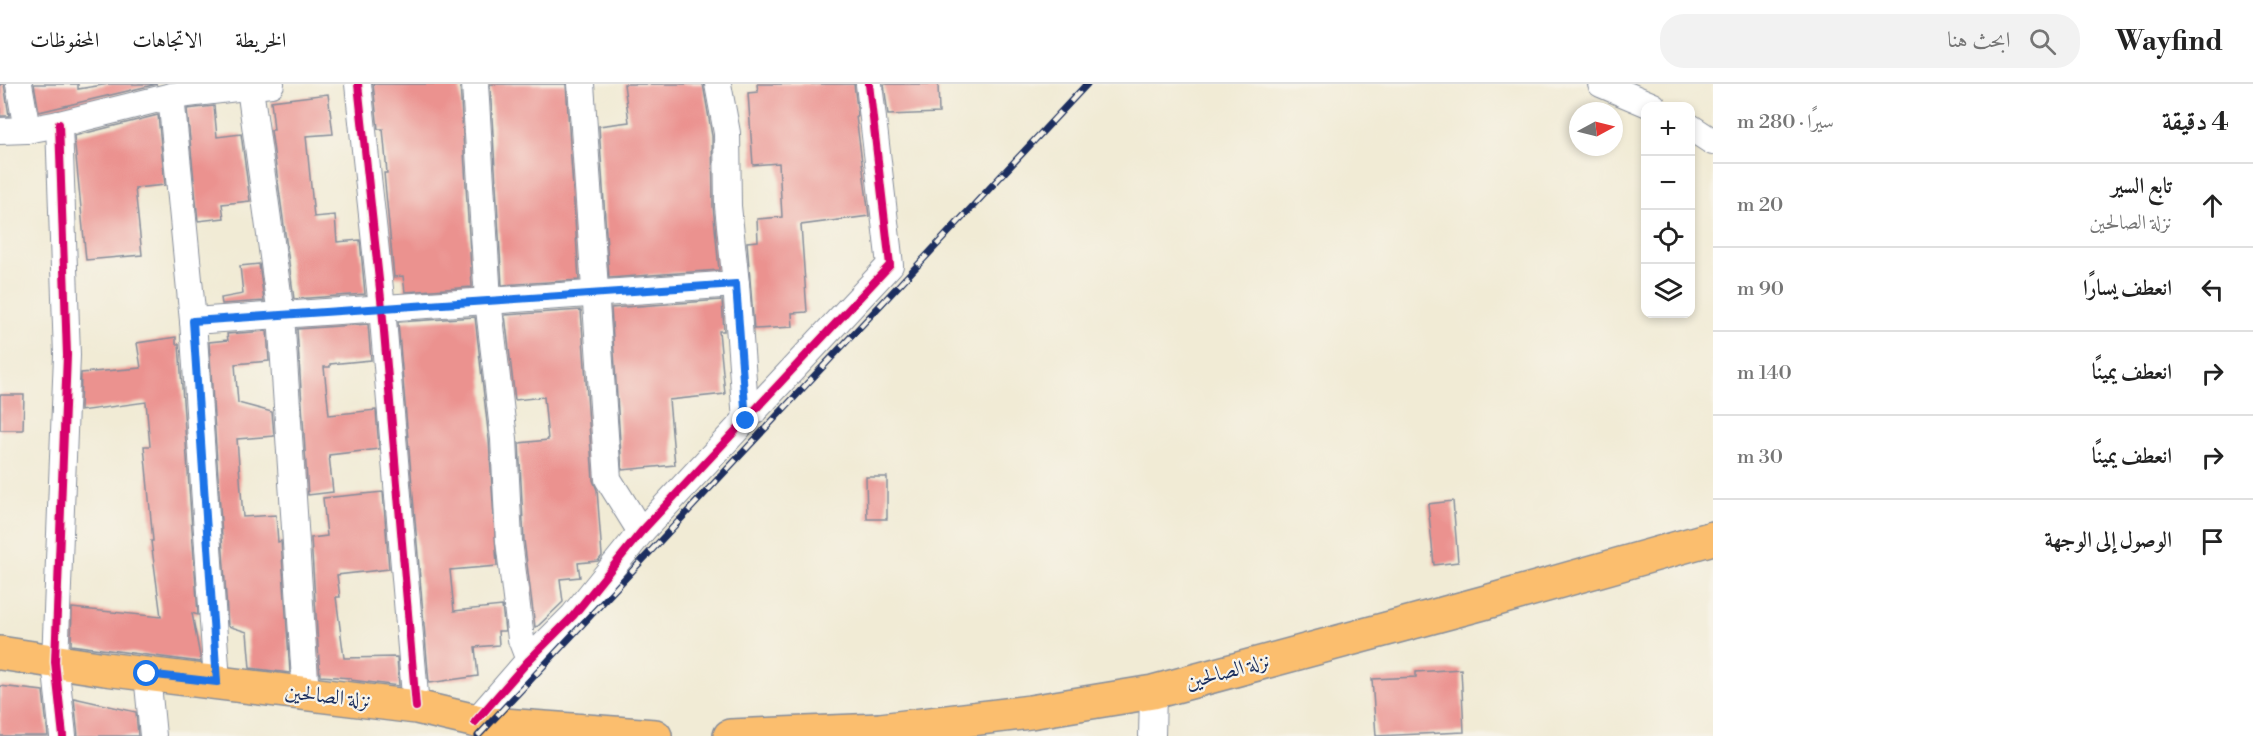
<!DOCTYPE html>
<html lang="ar">
<head>
<meta charset="utf-8">
<style>
  :root { --surface:#fff; --page:#f2f2f2; --text:#222; --muted:#767676; --line:#e0e0e0 }
  body { margin:0; font-family:"Libre Bodoni",Amiri,serif; background:var(--page); color:var(--text); direction:rtl }
  .controls { position:absolute; right:18px; top:18px; display:grid; overflow:hidden; border-radius:12px; box-shadow:0 3px 9px #0003 }
  .controls button { width:54px; height:54px; display:grid; place-items:center; padding:0; border:0; border-bottom:2px solid var(--line); background:var(--surface); color:var(--text); font:30px sans-serif }
  .compass { position:absolute; left:1569px; top:18px; width:54px; height:54px; border-radius:50%; background:var(--surface); box-shadow:0 3px 9px #0003; rotate:83deg }
  .stop { position:absolute; width:18px; height:18px; margin:-14px; border:4px solid #1a73e8; border-radius:50%; background:#fff }
  .stop.end { background:#1a73e8; border-color:#fff; box-shadow:0 2px 6px #0008 }
  .list { margin:0; padding:0; list-style:none }
  h2 { display:flex; justify-content:space-between; align-items:center; height:78px; margin:0; padding:0 24px; font-size:26px }
  h2 small { font-size:20px; font-weight:400; color:var(--muted) }
  .list li { display:grid; grid-template-columns:39px 1fr auto; gap:18px; align-items:center; box-sizing:border-box; height:84px; padding:0 24px; border-top:2px solid var(--line) }
  .list b { display:block; font-size:22px; white-space:nowrap }
  .list p { margin:0; font-size:20px; white-space:nowrap; color:var(--muted) }
  .list em { font-size:20px; font-style:normal; color:var(--muted) }
  .icon { flex:none; width:33px; height:33px; fill:none; stroke:currentColor; stroke-width:2; stroke-linecap:round; stroke-linejoin:round }
  .map { position:relative; flex:none; width:1713px; height:652px; overflow:hidden; direction:ltr }
  header { display:flex; align-items:center; gap:36px; box-sizing:border-box; height:84px; padding:0 30px; background:var(--surface); border-bottom:2px solid var(--line) }
  header strong { font-size:28px }
  nav { display:flex; gap:33px; margin-inline-start:auto; font-size:21px }
  .search { width:420px; height:54px; background:var(--page); display:flex; align-items:center; gap:15px; box-sizing:border-box; padding:0 21px; border-radius:24px; color:var(--muted); font-size:22px }
  main { display:flex }
  aside { flex:1; background:var(--surface) }
  .map>svg:first-child { display:block }
</style>
</head>
<body>
<header>
<strong>Wayfind</strong>
<div class="search"><svg class="icon" aria-label="search" viewBox="0 0 24 24"><circle cx="10" cy="10" r="6"/><path d="M15 15l6 6"/></svg>ابحث هنا</div>
<nav><a>الخريطة</a><a>الاتجاهات</a><a>المحفوظات</a></nav>
</header>
<main>
<aside>
<h2>4 دقيقة<small>سيرًا · 280 m</small></h2>
<ul class="list">
<li><svg class="icon" aria-label="ahead" viewBox="0 0 24 24"><path d="M12 20V5M6 11l6-6 6 6"/></svg><div><b>تابع السير</b><p>نزلة الصالحين</p></div><em>20 m</em></li>
<li><svg class="icon" aria-label="left" viewBox="0 0 24 24"><path d="M17 20v-9H6M10 6l-5 5 5 5"/></svg><div><b>انعطف يسارًا</b></div><em>90 m</em></li>
<li><svg class="icon" aria-label="right" viewBox="0 0 24 24"><path d="M7 20v-9h11M14 6l5 5-5 5"/></svg><div><b>انعطف يمينًا</b></div><em>140 m</em></li>
<li><svg class="icon" aria-label="right" viewBox="0 0 24 24"><path d="M7 20v-9h11M14 6l5 5-5 5"/></svg><div><b>انعطف يمينًا</b></div><em>30 m</em></li>
<li><svg class="icon" aria-label="arrive" viewBox="0 0 24 24"><path d="M6 21V4h12l-3 4 3 4H6"/></svg><div><b>الوصول إلى الوجهة</b></div></li>
</ul>
</aside>
<div class="map">
<svg width="1713" height="652" viewBox="0 0 1713 652">
  <rect width="100%" height="100%" fill="#f7f3e8"/>
  <filter id="ink" filterUnits="userSpaceOnUse"><feTurbulence type="fractalNoise" baseFrequency=".0167" numOctaves="2"/><feDisplacementMap in="SourceGraphic" scale="12" xChannelSelector="R" yChannelSelector="G"/><feConvolveMatrix kernelMatrix="1 2 1 2 8 2 1 2 1" color-interpolation-filters="sRGB"/></filter>
  <filter id="wash" filterUnits="userSpaceOnUse"><feTurbulence type="fractalNoise" baseFrequency=".008" numOctaves="4" result="noise"/><feDisplacementMap in="SourceGraphic" scale="24" xChannelSelector="R" yChannelSelector="G"/><feGaussianBlur stdDeviation="1.35" result="paint"/><feColorMatrix in="noise" values="0 0 0 0 0 0 0 0 0 0 0 0 0 0 0 0 0 1.4 0 .05"/><feComposite in="paint" operator="in"/></filter>
  <g filter="url(#wash)">
    <rect width="100%" height="100%" fill="#f1ebd5"/>
    <g id="blocks">
      <!-- building -->
      <g fill="#eb928f">
        <polygon points="0,0 4,0 9,32 0,32"/>
        <polygon points="34,0 78,0 78,5 109,0 157,0 39,28"/>
        <polygon points="373,0 460,0 472,203 405,208 403,192 394,193 384,89 387,89 383,45 378,45"/>
        <polygon points="490,0 566,0 579,196 502,201"/>
        <polygon points="624,0 703,0 712,52 713,122 719,186 609,194 599,42 629,38"/>
        <polygon points="757,0 854,0 858,32 856,32 869,132 801,141 807,228 792,229 793,243 754,245 747,158 758,157 757,135 782,133 779,79 753,81 748,9 758,8"/>
        <polygon points="884,0 938,0 939,29 888,31"/>
        <polygon points="328,10 333,50 306,52 314,133 335,131 337,158 360,156 365,210 294,215 271,46 274,46 271,17"/>
        <polygon points="214,22 217,53 241,50 250,117 222,120 224,134 198,137 187,25"/>
        <polygon points="158,31 165,101 135,104 142,171 86,176 74,52"/>
        <polygon points="259,180 264,217 222,220 221,214 243,210 240,182"/>
        <polygon points="722,216 724,247 719,247 725,310 669,316 675,381 622,386 611,224"/>
        <polygon points="581,226 593,396 597,406 602,472 598,477 578,479 580,493 560,495 563,518 538,542 535,543 524,456 519,359 548,356 544,313 515,316 505,231"/>
        <polygon points="475,233 489,356 497,482 450,486 454,527 502,522 505,547 498,547 499,561 475,563 478,592 429,599 398,238"/>
        <polygon points="368,240 371,276 330,280 330,283 324,283 329,331 376,326 379,365 329,371 333,408 308,411 297,245"/>
        <polygon points="267,247 269,277 235,280 238,319 272,328 274,352 237,355 243,433 276,431 278,458 281,457 290,589 250,584 247,548 228,542 209,258 228,256 227,250"/>
        <polygon points="176,253 176,260 179,260 198,531 192,529 201,578 71,561 72,524 161,533 151,457 153,457 144,362 150,362 146,318 80,327 81,289 141,284 137,259"/>
        <polygon points="0,311 24,311 23,346 0,346"/>
        <polygon points="866,393 887,393 887,435 867,435"/>
        <polygon points="383,408 389,485 337,491 340,513 336,513 344,574 397,573 399,602 351,596 351,594 320,592 311,454 327,452 323,414"/>
        <polygon points="1453,417 1458,478 1434,481 1428,420"/>
        <polygon points="1461,585 1464,648 1376,652 1372,595 1416,593 1416,588"/>
        <polygon points="0,602 43,607 48,652 0,652"/>
        <polygon points="74,614 136,628 138,652 78,652"/>
      </g>
    </g>
  </g>
  <g filter="url(#ink)">
    <use href="#blocks" fill-opacity="0" stroke="#868d9a" stroke-width="1.5"/>
    <g fill="none" stroke-linecap="round" stroke-linejoin="round">
      <!-- street casing -->
      <g stroke="#868d9a" stroke-width="28">
        <g id="street">
          <polyline points="19,0 27,46"/>
          <polyline points="358,0 382,224 416,623"/>
          <polyline points="475,0 488,216 504,355 509,457 521,555 529,576"/>
          <polyline points="581,0 608,395 641,448"/>
          <polyline points="718,0 727,49 728,122 736,200 746,337"/>
          <polyline points="1601,0 1653,22"/>
          <polyline points="250,4 281,231 306,611"/>
          <polyline points="171,12 193,237 217,598"/>
          <polyline points="59,40 67,271 55,578 63,652"/>
          <polyline points="1690,43 1713,58"/>
          <polyline points="0,47 27,46 59,40 171,12 271,0"/>
          <polyline points="193,237 736,200"/>
          <polyline points="147,590 153,652"/>
          <polyline points="475,638 529,576 573,532 641,448 890,181 869,0"/>
          <polyline points="1152,652 1153,608"/>
        </g>
      </g>
      <!-- primary casing -->
      <g stroke="#868d9a" stroke-width="36">
        <g id="primary">
          <polyline points="0,569 105,585 416,623 489,640 655,652"/>
          <polyline points="730,652 880,646 1030,628 1153,608 1483,519 1713,454"/>
        </g>
      </g>
      <!-- street -->
      <use href="#street" stroke="#fff" stroke-width="26"/>
      <!-- primary -->
      <use href="#primary" stroke="#fbbe6e" stroke-width="33"/>
      <!-- rail casing -->
      <g stroke="#1b2f5e" stroke-width="7">
        <polyline id="rail" points="478,652 1087,0"/>
      </g>
      <!-- rail -->
      <use href="#rail" stroke="#f7f3e8" stroke-width="4.5" stroke-dasharray="14" stroke-linecap="butt"/>
      <!-- cycleway casing -->
      <g stroke="#f7f3e8" stroke-width="11">
        <g id="cycleway">
          <polyline points="358,0 382,224 416,623"/>
          <polyline points="59,40 67,271 55,578 63,652"/>
          <polyline points="475,638 529,576 573,532 641,448 890,181 869,0"/>
        </g>
      </g>
      <!-- cycleway -->
      <use href="#cycleway" stroke="#d6006c" stroke-width="8"/>
    </g>
  </g>
  <g fill="none" stroke-linecap="round" stroke-linejoin="round" filter="url(#ink)">
    <!-- route -->
    <polyline stroke="#1a73e8" stroke-width="8" points="147,590 217,598 193,237 736,200 746,337"/>
  </g>
  <g text-anchor="middle" dominant-baseline="central" stroke-width="4.5" stroke-linejoin="round" paint-order="stroke">
    <!-- street labels -->
    <g font-size="21" fill="#1b2f5e" stroke="#f7f3e8">
      <text transform="translate(1228 588) rotate(-15)">نزلة الصالحين</text>
      <text transform="translate(328 613) rotate(7)">نزلة الصالحين</text>
    </g>
  </g>
</svg>
<div class="controls">
<button>+</button>
<button>−</button>
<button><svg class="icon" aria-label="locate" viewBox="0 0 24 24"><circle cx="12" cy="12" r="6"/><path d="M12 2v4M12 18v4M2 12h4M18 12h4"/></svg></button>
<button><svg class="icon" aria-label="layers" viewBox="0 0 24 24"><path d="M12 4l9 5-9 5-9-5zM3 14l9 5 9-5"/></svg></button>
</div>
<svg class="compass" viewBox="-18 -18 36 36"><path d="M0-13l5 13h-10z" fill="#e53935"/><path d="M0 13l5-13h-10z" fill="#767676"/></svg>
<div class="stop" style="left:147px;top:590px"></div>
<div class="stop end" style="left:746px;top:337px"></div>
</div>
</main>
</body>
</html>
